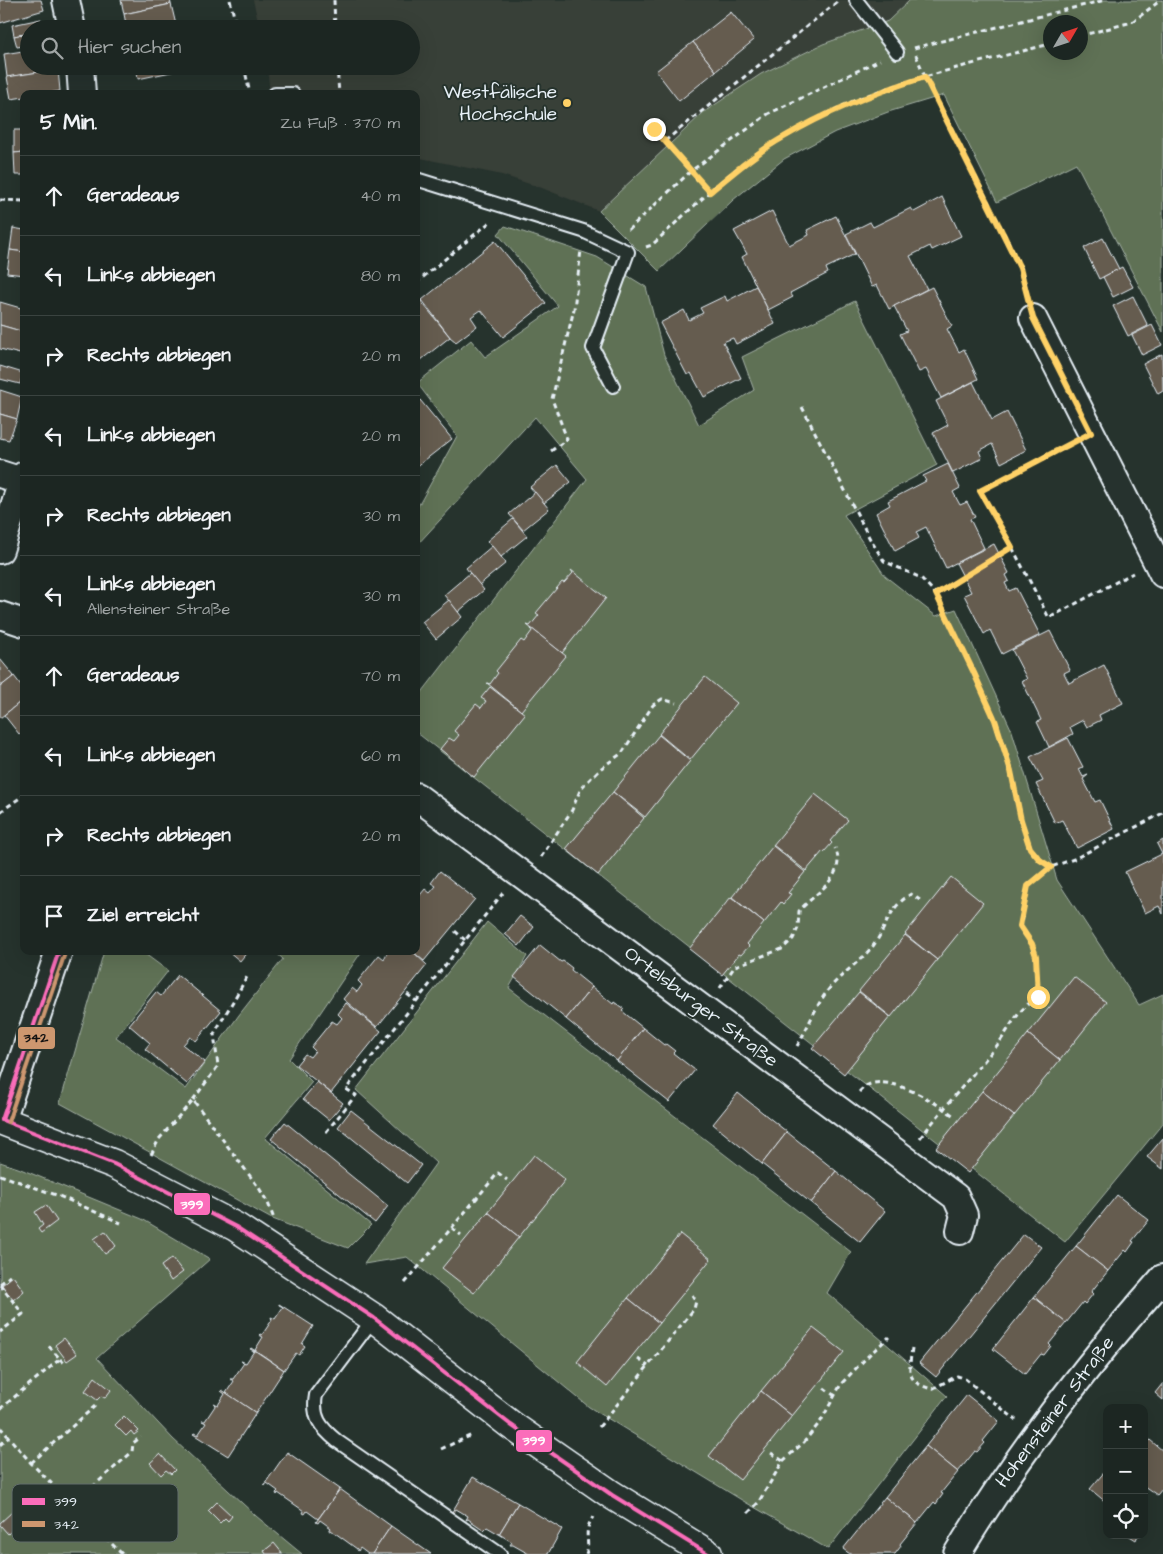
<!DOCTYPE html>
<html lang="de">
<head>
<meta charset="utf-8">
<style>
  :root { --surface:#1c2622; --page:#29322f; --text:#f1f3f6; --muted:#a0a5a5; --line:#3a4340 }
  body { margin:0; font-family:"Architects Daughter",sans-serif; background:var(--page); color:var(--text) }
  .controls { position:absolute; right:15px; bottom:15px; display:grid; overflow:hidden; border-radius:10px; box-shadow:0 5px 20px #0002 }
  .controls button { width:45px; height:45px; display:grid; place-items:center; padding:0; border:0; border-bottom:1px solid var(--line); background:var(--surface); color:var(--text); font:25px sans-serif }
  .compass { position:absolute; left:1043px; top:15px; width:45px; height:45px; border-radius:50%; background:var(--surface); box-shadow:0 5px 20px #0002; rotate:51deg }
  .stop { position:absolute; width:15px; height:15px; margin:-11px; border:4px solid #ffd166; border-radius:50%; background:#fff }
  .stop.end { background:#ffd166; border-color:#fff; box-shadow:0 1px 5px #0008 }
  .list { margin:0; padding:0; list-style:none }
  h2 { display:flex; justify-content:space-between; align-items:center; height:65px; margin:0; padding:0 20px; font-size:21px }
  h2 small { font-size:16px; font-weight:400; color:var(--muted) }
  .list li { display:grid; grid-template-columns:32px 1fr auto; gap:15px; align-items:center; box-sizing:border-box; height:80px; padding:0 20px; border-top:1px solid var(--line) }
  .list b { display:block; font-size:19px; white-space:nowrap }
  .list p { margin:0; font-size:16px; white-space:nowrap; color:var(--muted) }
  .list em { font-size:16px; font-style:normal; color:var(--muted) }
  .icon { flex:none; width:28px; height:28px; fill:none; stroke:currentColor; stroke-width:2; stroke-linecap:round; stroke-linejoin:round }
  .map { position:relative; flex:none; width:1163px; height:1554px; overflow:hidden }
  .search { position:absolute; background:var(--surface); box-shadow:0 5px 20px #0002; left:20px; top:20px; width:400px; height:55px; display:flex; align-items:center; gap:12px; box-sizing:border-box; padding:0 18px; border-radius:28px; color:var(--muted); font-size:19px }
  .panel { position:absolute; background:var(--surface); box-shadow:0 5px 20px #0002; left:20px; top:90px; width:400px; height:865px; border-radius:10px }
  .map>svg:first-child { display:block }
</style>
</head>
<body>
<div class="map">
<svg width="1163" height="1554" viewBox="0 0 1163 1554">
  <rect width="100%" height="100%" fill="#26332d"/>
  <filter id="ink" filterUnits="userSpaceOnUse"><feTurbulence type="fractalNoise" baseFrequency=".02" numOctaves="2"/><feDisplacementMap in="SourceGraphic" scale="10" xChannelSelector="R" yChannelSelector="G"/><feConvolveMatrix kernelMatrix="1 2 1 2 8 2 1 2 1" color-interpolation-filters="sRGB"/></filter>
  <g filter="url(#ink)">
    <!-- built -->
    <polygon fill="#393f38" points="253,0 910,0 888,21 823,44 761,74 704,112 599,211 542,188 502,175 416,157 416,94 270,94 267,66 411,66 411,29 260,29"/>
    <!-- green -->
    <g fill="#5f7154" stroke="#a4b1a6" fill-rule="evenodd">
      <path d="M 910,0 L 1163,0 L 1163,332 L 1076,163 L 997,202 L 944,95 L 888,112 L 835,132 L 784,159 L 733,200 L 659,271 L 599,211 L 704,112 L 761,74 L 823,44 L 888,21 ZM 1050,22 L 1080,22 L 1080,52 L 1050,52 Z"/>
      <polygon points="505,226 597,257 646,287 664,355 699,425 754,390 742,357 855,301 937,465 844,515 885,576 936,616 956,609 1012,731 1057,880 1139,1005 1163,994 1163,1123 1065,1242 416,732 416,700 587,479 535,417 416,546 416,510 457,436 417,383 471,340 485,357 558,306 498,234"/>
      <polygon points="487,922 527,956 509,988 851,1252 827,1293 947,1396 828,1549 745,1502 589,1407 407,1257 364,1264 436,1163 356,1090"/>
      <polygon points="104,951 141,951 168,971 116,1037 186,1089 239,1015 283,959 274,951 362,951 289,1059 312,1082 265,1138 371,1225 348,1248 270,1218 60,1103"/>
      <polygon points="0,1162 18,1168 142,1219 210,1259 97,1358 173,1439 256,1516 302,1554 0,1554"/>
    </g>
    <!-- building -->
    <g fill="#655b50" stroke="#e8f1f8">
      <polygon points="0,0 41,0 44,10 0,23"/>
      <polygon points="121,0 170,0 171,4 124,14"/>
      <polygon points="171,4 176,25 159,29 127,29 124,14"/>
      <polygon points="731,12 754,40 716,71 693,42"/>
      <polygon points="41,19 43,29 29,29 29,33 14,36 12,25"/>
      <polygon points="176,25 176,29 159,29"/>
      <polygon points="29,33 29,45 17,47 14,36"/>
      <polygon points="693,42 716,71 679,101 656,71"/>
      <polygon points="29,50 29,66 57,66 58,69 7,77 4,54"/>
      <polygon points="136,66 184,66 185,69 138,79"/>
      <polygon points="58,69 60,91 43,94 24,94 24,97 11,99 7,77"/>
      <polygon points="14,130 24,130 24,152 14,153"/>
      <polygon points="24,152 24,175 15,175 14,153"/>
      <polygon points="942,197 961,236 932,250 930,246 910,256 927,289 889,309 877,285 872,287 846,234 870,222 873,227 911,208 914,212"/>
      <polygon points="772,211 789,245 809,235 807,230 836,216 855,254 826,268 828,273 790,293 793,297 768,310 742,257 747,254 734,231"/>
      <polygon points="13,228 24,230 24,252 10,250"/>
      <polygon points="1103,238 1119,269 1099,279 1084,248"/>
      <polygon points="495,241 546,303 503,337 481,310 471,317 477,326 456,342 450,337 422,300"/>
      <polygon points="10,250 24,252 24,275 7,273"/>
      <polygon points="1122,267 1133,287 1113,297 1103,277"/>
      <polygon points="756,286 775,324 736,344 733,338 723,342 741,378 704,397 691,373 687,375 660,323 684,310 689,320 703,313 700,308 725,296 727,301"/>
      <polygon points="932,287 952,326 947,329 959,352 964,349 978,379 941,398 926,369 919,372 900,334 907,331 894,306"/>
      <polygon points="416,295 450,337 416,364"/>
      <polygon points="1133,296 1148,326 1128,336 1113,306"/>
      <polygon points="0,302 24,309 24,332 0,325"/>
      <polygon points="0,325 24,332 24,355 0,349"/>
      <polygon points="1152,325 1162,345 1142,355 1132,335"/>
      <polygon points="1162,354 1163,391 1158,394 1143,364"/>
      <polygon points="0,366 23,373 20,384 0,379"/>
      <polygon points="973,382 992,420 1007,412 1026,450 1001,463 992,444 979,451 982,458 953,473 933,433 948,425 936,401"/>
      <polygon points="0,390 22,397 17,419 0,414"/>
      <polygon points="416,395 452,439 416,467"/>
      <polygon points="0,414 17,419 9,440 0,438"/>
      <polygon points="948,464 960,488 953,492 960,505 967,502 975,517 970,519 984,548 946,568 926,527 916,532 919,538 895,551 876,513 890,505 888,501 926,481 923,476"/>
      <polygon points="557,465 571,482 544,503 530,487"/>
      <polygon points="535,492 549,509 523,530 509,514"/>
      <polygon points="513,519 527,536 501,557 487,541"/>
      <polygon points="994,544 1009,573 1006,575 1009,581 1005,583 1009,591 1016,588 1040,635 1002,654 990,630 984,634 964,595 971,592 956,563"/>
      <polygon points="492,546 506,563 479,585 466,568"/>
      <polygon points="571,570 606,598 562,653 527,625 530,626 539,615 536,613 562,582 564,583 573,573"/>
      <polygon points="470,573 484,590 458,612 444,595"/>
      <polygon points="449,600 462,617 436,639 422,622"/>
      <polygon points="531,628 566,656 521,711 487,683 490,684 498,673 496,671 521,640 524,642 532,631"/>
      <polygon points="1050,631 1070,670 1064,673 1069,683 1104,665 1123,703 1099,715 1101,720 1087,727 1083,720 1070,727 1073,734 1049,747 1037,722 1041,720 1022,681 1027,679 1012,650"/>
      <polygon points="0,659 14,676 0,687"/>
      <polygon points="14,676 24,689 24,699 0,718 0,687"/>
      <polygon points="705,677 737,703 690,760 659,734"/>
      <polygon points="490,687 525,714 474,777 440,749 449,738 454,741 459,735 454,731 476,704 481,708 486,701 481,698"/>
      <polygon points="24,699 24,730 19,734 4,715"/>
      <polygon points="659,735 690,761 645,817 613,792"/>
      <polygon points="1068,738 1083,767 1079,769 1083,777 1088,775 1083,779 1095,802 1100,800 1114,829 1077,848 1062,820 1055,823 1036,784 1043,781 1030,757"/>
      <polygon points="613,792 644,818 598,875 566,849"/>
      <polygon points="815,794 848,820 830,841 832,843 824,852 823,851 806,871 773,845"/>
      <polygon points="1163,840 1163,914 1159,906 1145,913 1125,872 1162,854 1157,844"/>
      <polygon points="773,846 805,872 788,893 791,894 783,904 781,902 764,923 732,897"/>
      <polygon points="440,871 475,899 424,961 412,951 416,951 416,900 425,889 430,893 436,886 431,883"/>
      <polygon points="951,877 983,903 937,960 905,934"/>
      <polygon points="731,897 764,923 747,944 749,946 741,955 739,954 722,975 689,949"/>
      <polygon points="520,916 534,927 519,946 505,934"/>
      <polygon points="905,935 937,960 891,1017 859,991"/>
      <polygon points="540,945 561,962 563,961 572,968 571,970 592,987 566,1019 514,977"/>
      <polygon points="228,951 248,951 240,961"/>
      <polygon points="388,951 412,951 427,965 377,1027 343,999 352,988 357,992 362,985 358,981 379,955 384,959"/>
      <polygon points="178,975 221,1011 196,1041 190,1037 183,1045 205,1062 187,1084 145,1049 150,1043 129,1025 156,992 161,996"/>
      <polygon points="1074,977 1106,1002 1060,1060 1028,1034"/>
      <polygon points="592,987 613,1004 614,1002 624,1009 622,1011 643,1028 617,1061 566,1019"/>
      <polygon points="859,992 890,1017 844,1074 812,1048"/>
      <polygon points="346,1003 381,1031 331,1093 296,1065 305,1054 310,1057 315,1051 311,1047 332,1021 337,1024 342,1018 338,1014"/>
      <polygon points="643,1028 664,1045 666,1044 675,1051 673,1053 695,1070 669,1102 617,1061"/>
      <polygon points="1028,1034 1060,1060 1014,1116 982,1091"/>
      <polygon points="317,1082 343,1103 329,1120 303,1099"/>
      <polygon points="982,1091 1014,1116 968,1173 936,1148"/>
      <polygon points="738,1093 787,1132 762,1164 713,1124"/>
      <polygon points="351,1110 421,1165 407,1183 338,1127"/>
      <polygon points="285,1122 388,1206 375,1223 271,1139"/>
      <polygon points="787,1132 836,1171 811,1203 762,1164"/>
      <polygon points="1163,1138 1163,1169 1147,1157"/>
      <polygon points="534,1155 565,1180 519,1237 488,1212"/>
      <polygon points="836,1171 885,1211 860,1242 811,1203"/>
      <polygon points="1117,1195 1149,1220 1132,1241 1134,1242 1127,1252 1125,1250 1108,1271 1076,1246"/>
      <polygon points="46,1205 57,1221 41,1233 38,1229 43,1225 35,1212"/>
      <polygon points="488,1212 519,1237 474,1293 442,1268"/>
      <polygon points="105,1231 116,1246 105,1254 94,1239"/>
      <polygon points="680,1234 711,1259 659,1323 628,1298"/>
      <polygon points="1024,1234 1041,1247 936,1377 919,1363"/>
      <polygon points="1076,1246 1108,1271 1091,1292 1093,1294 1085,1304 1083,1302 1066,1323 1034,1297"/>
      <polygon points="172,1258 183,1272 171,1281 161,1266"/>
      <polygon points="13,1276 24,1291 13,1300 2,1285"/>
      <polygon points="1034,1297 1066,1323 1049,1344 1051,1346 1044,1355 1041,1354 1025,1374 993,1349"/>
      <polygon points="628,1298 659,1323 607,1387 577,1362"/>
      <polygon points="279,1304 313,1326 302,1344 305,1346 299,1355 296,1353 284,1370 255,1350 263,1337 259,1335 260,1334 262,1335 272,1320 271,1317 275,1319 283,1307 279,1305"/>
      <polygon points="813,1328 844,1352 792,1416 761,1391"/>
      <polygon points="64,1338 77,1354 67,1361 55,1345"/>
      <polygon points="251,1348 284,1370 256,1413 226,1393 234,1381 230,1379 233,1379 244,1363 241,1361 246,1363 254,1351 250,1349"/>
      <polygon points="95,1377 111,1390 105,1398 101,1396 97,1400 85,1391"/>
      <polygon points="1163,1383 1163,1400 1155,1393"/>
      <polygon points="222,1390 256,1413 228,1456 193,1434 194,1433 198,1435 206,1423 202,1421 205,1421 215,1406 214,1403 218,1405 225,1394 221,1391"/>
      <polygon points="761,1391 792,1416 740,1480 709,1456"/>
      <polygon points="967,1395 999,1421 983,1441 985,1443 977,1452 975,1451 958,1472 926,1446"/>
      <polygon points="124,1416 139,1431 134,1435 131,1431 126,1436 115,1425"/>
      <polygon points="1144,1435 1163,1451 1163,1488 1157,1495 1144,1486"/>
      <polygon points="926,1446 958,1472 941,1493 943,1494 936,1504 934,1502 917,1523 885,1497"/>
      <polygon points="287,1452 340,1489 318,1519 307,1511 305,1514 303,1513 304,1511 278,1493 277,1495 276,1493 278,1491 267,1483 265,1486 264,1485"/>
      <polygon points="160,1454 175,1470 171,1474 166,1470 161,1475 150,1463"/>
      <polygon points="1107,1469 1107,1503 1090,1489"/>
      <polygon points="473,1477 518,1503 499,1534 487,1527 484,1530 468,1519 466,1520 468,1516 456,1509 454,1513 452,1512"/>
      <polygon points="340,1489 391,1526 372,1554 368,1554 360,1548 358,1551 357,1549 331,1530 329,1531 331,1528 320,1520 318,1523 316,1522"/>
      <polygon points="885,1497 917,1523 900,1544 901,1546 895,1554 850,1554 843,1549"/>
      <polygon points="217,1502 232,1516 228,1521 225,1518 220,1523 208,1511"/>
      <polygon points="518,1503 562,1529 548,1554 529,1554 513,1545 510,1545 512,1542 499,1534"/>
      <polygon points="12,1512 21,1522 8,1534 0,1525 0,1523"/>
      <polygon points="391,1526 431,1554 372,1554"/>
      <polygon points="1128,1535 1138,1535 1136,1540"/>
      <polygon points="274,1543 283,1554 266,1554 264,1551"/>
    </g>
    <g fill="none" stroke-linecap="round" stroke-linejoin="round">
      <!-- lane casing -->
      <g stroke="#e8f1f8" stroke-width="16">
        <g id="lane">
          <polyline points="856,0 897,52"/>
          <polyline points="275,94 293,94"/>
          <polyline points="416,179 583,231 628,252 593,348 613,386"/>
          <path d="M 374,1318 L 316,1395 C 312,1417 320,1427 337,1441 L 500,1554"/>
        </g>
      </g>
      <!-- street casing -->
      <g stroke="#e8f1f8" stroke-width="30">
        <g id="street">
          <polyline points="66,0 72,29"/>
          <polyline points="80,66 82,94"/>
          <polyline points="1033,318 1163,574"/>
          <polyline points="0,474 22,481"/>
          <polyline points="0,550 24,475"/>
          <polyline points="0,615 24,623"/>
          <polyline points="416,796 956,1197 964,1215 960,1231"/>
          <polyline points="2,1120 59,951"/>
          <path d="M 957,1554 C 1016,1456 1087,1364 1163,1278"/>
        </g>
      </g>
      <!-- secondary casing -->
      <g stroke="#e8f1f8" stroke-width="31">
        <polyline id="secondary" points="0,1120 114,1164 236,1227 374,1318 511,1425 612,1495 708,1554"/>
      </g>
      <!-- path -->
      <g stroke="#e8f1f8" stroke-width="3" stroke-dasharray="5 4" stroke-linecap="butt">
        <polyline points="230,0 237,29"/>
        <polyline points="334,0 335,29"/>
        <polyline points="1080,36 1132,22 1161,0"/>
        <polyline points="914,48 1105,0"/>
        <polyline points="916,55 925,77 1021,268 1027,294"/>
        <polyline points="244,66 250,94"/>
        <polyline points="337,66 339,94"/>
        <polyline points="654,129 709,192"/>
        <polyline points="665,141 837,2"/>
        <polyline points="0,200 24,201"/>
        <polyline points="628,230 691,171 768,114 880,60"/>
        <path d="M 646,247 L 652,245 C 693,207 735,165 784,137 C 816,119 851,100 886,89 C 940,71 996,58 1050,44"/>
        <polyline points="416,283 490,222"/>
        <polyline points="802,407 870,539 884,561 921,578 936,594 974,673 995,720 1011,771 1021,820 1030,848 1040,860 1051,867 1074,859 1163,813"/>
        <polyline points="551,451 567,439 552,399 574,309 581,250"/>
        <polyline points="1012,547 980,491 1069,445"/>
        <polyline points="936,594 1012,547 1049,618 1133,573"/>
        <polyline points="0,812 24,795"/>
        <polyline points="541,857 572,810 581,788 600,769 622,753 653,705 662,699 676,703"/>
        <polyline points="455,931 465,940"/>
        <path d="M 720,988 L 735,966 L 782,949 L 793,939 L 798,928 L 799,911 C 815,893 848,876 835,848"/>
        <polyline points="407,994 416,1001"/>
        <polyline points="1038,997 1036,957 1032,944 1020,926 1028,886 1051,867"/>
        <path d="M 797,1046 C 808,1028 815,1006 829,989 C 842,973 860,962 873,946 C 888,926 887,909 911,894 L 923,902"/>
        <path d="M 859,1092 C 861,1090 865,1086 868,1085 C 890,1074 938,1103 955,1117"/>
        <polyline points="193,1100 218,1066 214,1034 247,977"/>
        <polyline points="326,1132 356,1095 346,1089 503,893"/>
        <path d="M 920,1138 C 944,1108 969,1079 994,1049 C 1011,1029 1013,1013 1038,997 L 1047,999"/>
        <polyline points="151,1155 159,1139 193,1100 259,1188 268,1203 274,1219"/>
        <polyline points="0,1175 59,1196 121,1223"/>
        <polyline points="452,1228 461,1235"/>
        <polyline points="405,1283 498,1173 507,1180"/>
        <polyline points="0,1284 10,1276"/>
        <polyline points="0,1285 23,1314 0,1332"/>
        <path d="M 912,1348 C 909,1371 905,1382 932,1389 L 957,1376 L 964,1378 L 1016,1420"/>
        <polyline points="60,1359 66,1365"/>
        <polyline points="638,1359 648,1366"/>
        <polyline points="824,1388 835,1396"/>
        <polyline points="0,1409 60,1359 48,1345"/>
        <polyline points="0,1427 31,1463 122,1554"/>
        <polyline points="599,1427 694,1309 696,1301 690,1292"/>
        <polyline points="0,1445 9,1437"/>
        <polyline points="441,1449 472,1435"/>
        <polyline points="771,1453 783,1461"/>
        <polyline points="31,1463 95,1406"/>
        <polyline points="72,1505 132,1452 133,1443 141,1437"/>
        <polyline points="748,1513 758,1503 783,1461 804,1442 821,1421 841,1384 869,1355 889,1337"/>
        <path d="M 586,1554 C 591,1541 582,1533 593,1517"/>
      </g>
      <!-- lane -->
      <use href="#lane" stroke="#26332d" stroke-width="12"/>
      <!-- street -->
      <use href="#street" stroke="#26332d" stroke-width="26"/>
      <!-- secondary -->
      <use href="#secondary" stroke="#26332d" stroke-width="28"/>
      <!-- bus-1 casing -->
      <g stroke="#26332d" stroke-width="8">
        <g id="bus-1">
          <polyline points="2,1120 114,1164 236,1227 374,1318 511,1425 612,1495 708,1554"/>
          <polyline points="2,1120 59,951"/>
        </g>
      </g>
      <!-- bus-2 casing -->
      <g stroke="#26332d" stroke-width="8">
        <polyline id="bus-2" points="8,1122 65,953"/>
      </g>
      <!-- bus-1 -->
      <use href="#bus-1" stroke="#fb6dba" stroke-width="4"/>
      <!-- bus-2 -->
      <use href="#bus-2" stroke="#cd976f" stroke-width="4"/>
    </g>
  </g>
  <g fill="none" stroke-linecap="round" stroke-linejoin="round" filter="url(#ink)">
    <!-- route -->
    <path stroke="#ffd166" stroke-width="6" d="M 654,129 L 710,192 C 733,173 757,152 784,137 C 828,111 876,92 925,77 L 1020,268 L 1033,318 L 1091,433 L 980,491 L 1012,547 L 936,594 L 974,673 L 995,720 L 1011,771 L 1021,820 L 1030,848 L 1040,860 L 1051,867 L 1028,886 L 1020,926 L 1032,944 L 1036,956 L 1038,997"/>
  </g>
  <!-- markers -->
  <circle fill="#ffd166" stroke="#26332d" stroke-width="2" cx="567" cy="103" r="5"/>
  <g text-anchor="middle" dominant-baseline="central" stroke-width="4" stroke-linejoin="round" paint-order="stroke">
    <!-- poi labels -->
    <g font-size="19" fill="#e8f1f8" stroke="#26332d" text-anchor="end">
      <text x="557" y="92">Westfälische<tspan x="557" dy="22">Hochschule</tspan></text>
    </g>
    <!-- street labels -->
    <g font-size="19" fill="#e8f1f8" stroke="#26332d">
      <text transform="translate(701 1007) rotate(37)">Ortelsburger Straße</text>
      <text transform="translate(1055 1412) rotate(-53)">Hohensteiner Straße</text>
    </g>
  </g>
  <!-- legend -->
  <rect x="12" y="1484" width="166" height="58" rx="8" fill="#26332d" stroke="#606c6a" stroke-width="1"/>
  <rect x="22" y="1498" width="23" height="7" fill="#fb6dba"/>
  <rect x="22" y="1521" width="23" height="6" fill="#cd976f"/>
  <g font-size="14" fill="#e8f1f8">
    <text x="54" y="1506">399</text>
    <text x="54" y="1529">342</text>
  </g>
  <g stroke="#26332d" stroke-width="2">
    <rect x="17" y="1026" width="39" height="24" rx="5" fill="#cd976f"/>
    <rect x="173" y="1192" width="38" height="24" rx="5" fill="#fb6dba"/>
    <rect x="515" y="1429" width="38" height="24" rx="5" fill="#fb6dba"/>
  </g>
  <g font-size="14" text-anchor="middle" font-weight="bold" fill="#fff">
    <text x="192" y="1209">399</text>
    <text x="534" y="1445">399</text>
  </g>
  <g font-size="14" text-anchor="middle" font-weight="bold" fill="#111">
    <text x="36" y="1042">342</text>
  </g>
</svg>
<div class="controls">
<button>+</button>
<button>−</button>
<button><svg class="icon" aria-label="locate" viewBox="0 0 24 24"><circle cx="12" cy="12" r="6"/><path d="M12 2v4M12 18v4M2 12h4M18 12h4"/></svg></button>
</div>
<svg class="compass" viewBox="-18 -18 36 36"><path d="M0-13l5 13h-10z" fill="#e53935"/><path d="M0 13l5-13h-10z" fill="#a0a5a5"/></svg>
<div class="stop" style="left:1038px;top:997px"></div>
<div class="stop end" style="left:654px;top:129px"></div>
<div class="search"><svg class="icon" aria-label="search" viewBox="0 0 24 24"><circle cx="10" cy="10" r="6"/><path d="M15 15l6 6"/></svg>Hier suchen</div>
<section class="panel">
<h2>5 Min.<small>Zu Fuß · 370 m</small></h2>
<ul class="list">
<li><svg class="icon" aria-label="ahead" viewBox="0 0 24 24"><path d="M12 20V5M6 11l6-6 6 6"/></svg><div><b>Geradeaus</b></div><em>40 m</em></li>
<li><svg class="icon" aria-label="left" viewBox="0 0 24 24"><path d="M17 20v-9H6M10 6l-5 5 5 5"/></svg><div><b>Links abbiegen</b></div><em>80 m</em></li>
<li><svg class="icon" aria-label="right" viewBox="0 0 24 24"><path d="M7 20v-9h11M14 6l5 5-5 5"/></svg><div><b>Rechts abbiegen</b></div><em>20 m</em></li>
<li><svg class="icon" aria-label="left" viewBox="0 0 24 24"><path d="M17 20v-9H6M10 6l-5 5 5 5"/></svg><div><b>Links abbiegen</b></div><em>20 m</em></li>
<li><svg class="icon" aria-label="right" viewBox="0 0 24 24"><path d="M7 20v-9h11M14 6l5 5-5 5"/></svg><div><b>Rechts abbiegen</b></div><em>30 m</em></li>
<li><svg class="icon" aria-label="left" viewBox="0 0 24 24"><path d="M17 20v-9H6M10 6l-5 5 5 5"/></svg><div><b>Links abbiegen</b><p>Allensteiner Straße</p></div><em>30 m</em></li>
<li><svg class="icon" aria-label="ahead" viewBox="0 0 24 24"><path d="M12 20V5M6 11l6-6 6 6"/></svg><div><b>Geradeaus</b></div><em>70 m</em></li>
<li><svg class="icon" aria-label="left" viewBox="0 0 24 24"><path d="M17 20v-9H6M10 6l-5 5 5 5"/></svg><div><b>Links abbiegen</b></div><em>60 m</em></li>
<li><svg class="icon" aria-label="right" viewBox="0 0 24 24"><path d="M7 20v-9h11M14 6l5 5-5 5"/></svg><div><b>Rechts abbiegen</b></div><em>20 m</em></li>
<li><svg class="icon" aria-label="arrive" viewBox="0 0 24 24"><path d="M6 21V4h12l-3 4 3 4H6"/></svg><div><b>Ziel erreicht</b></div></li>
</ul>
</section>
</div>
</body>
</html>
